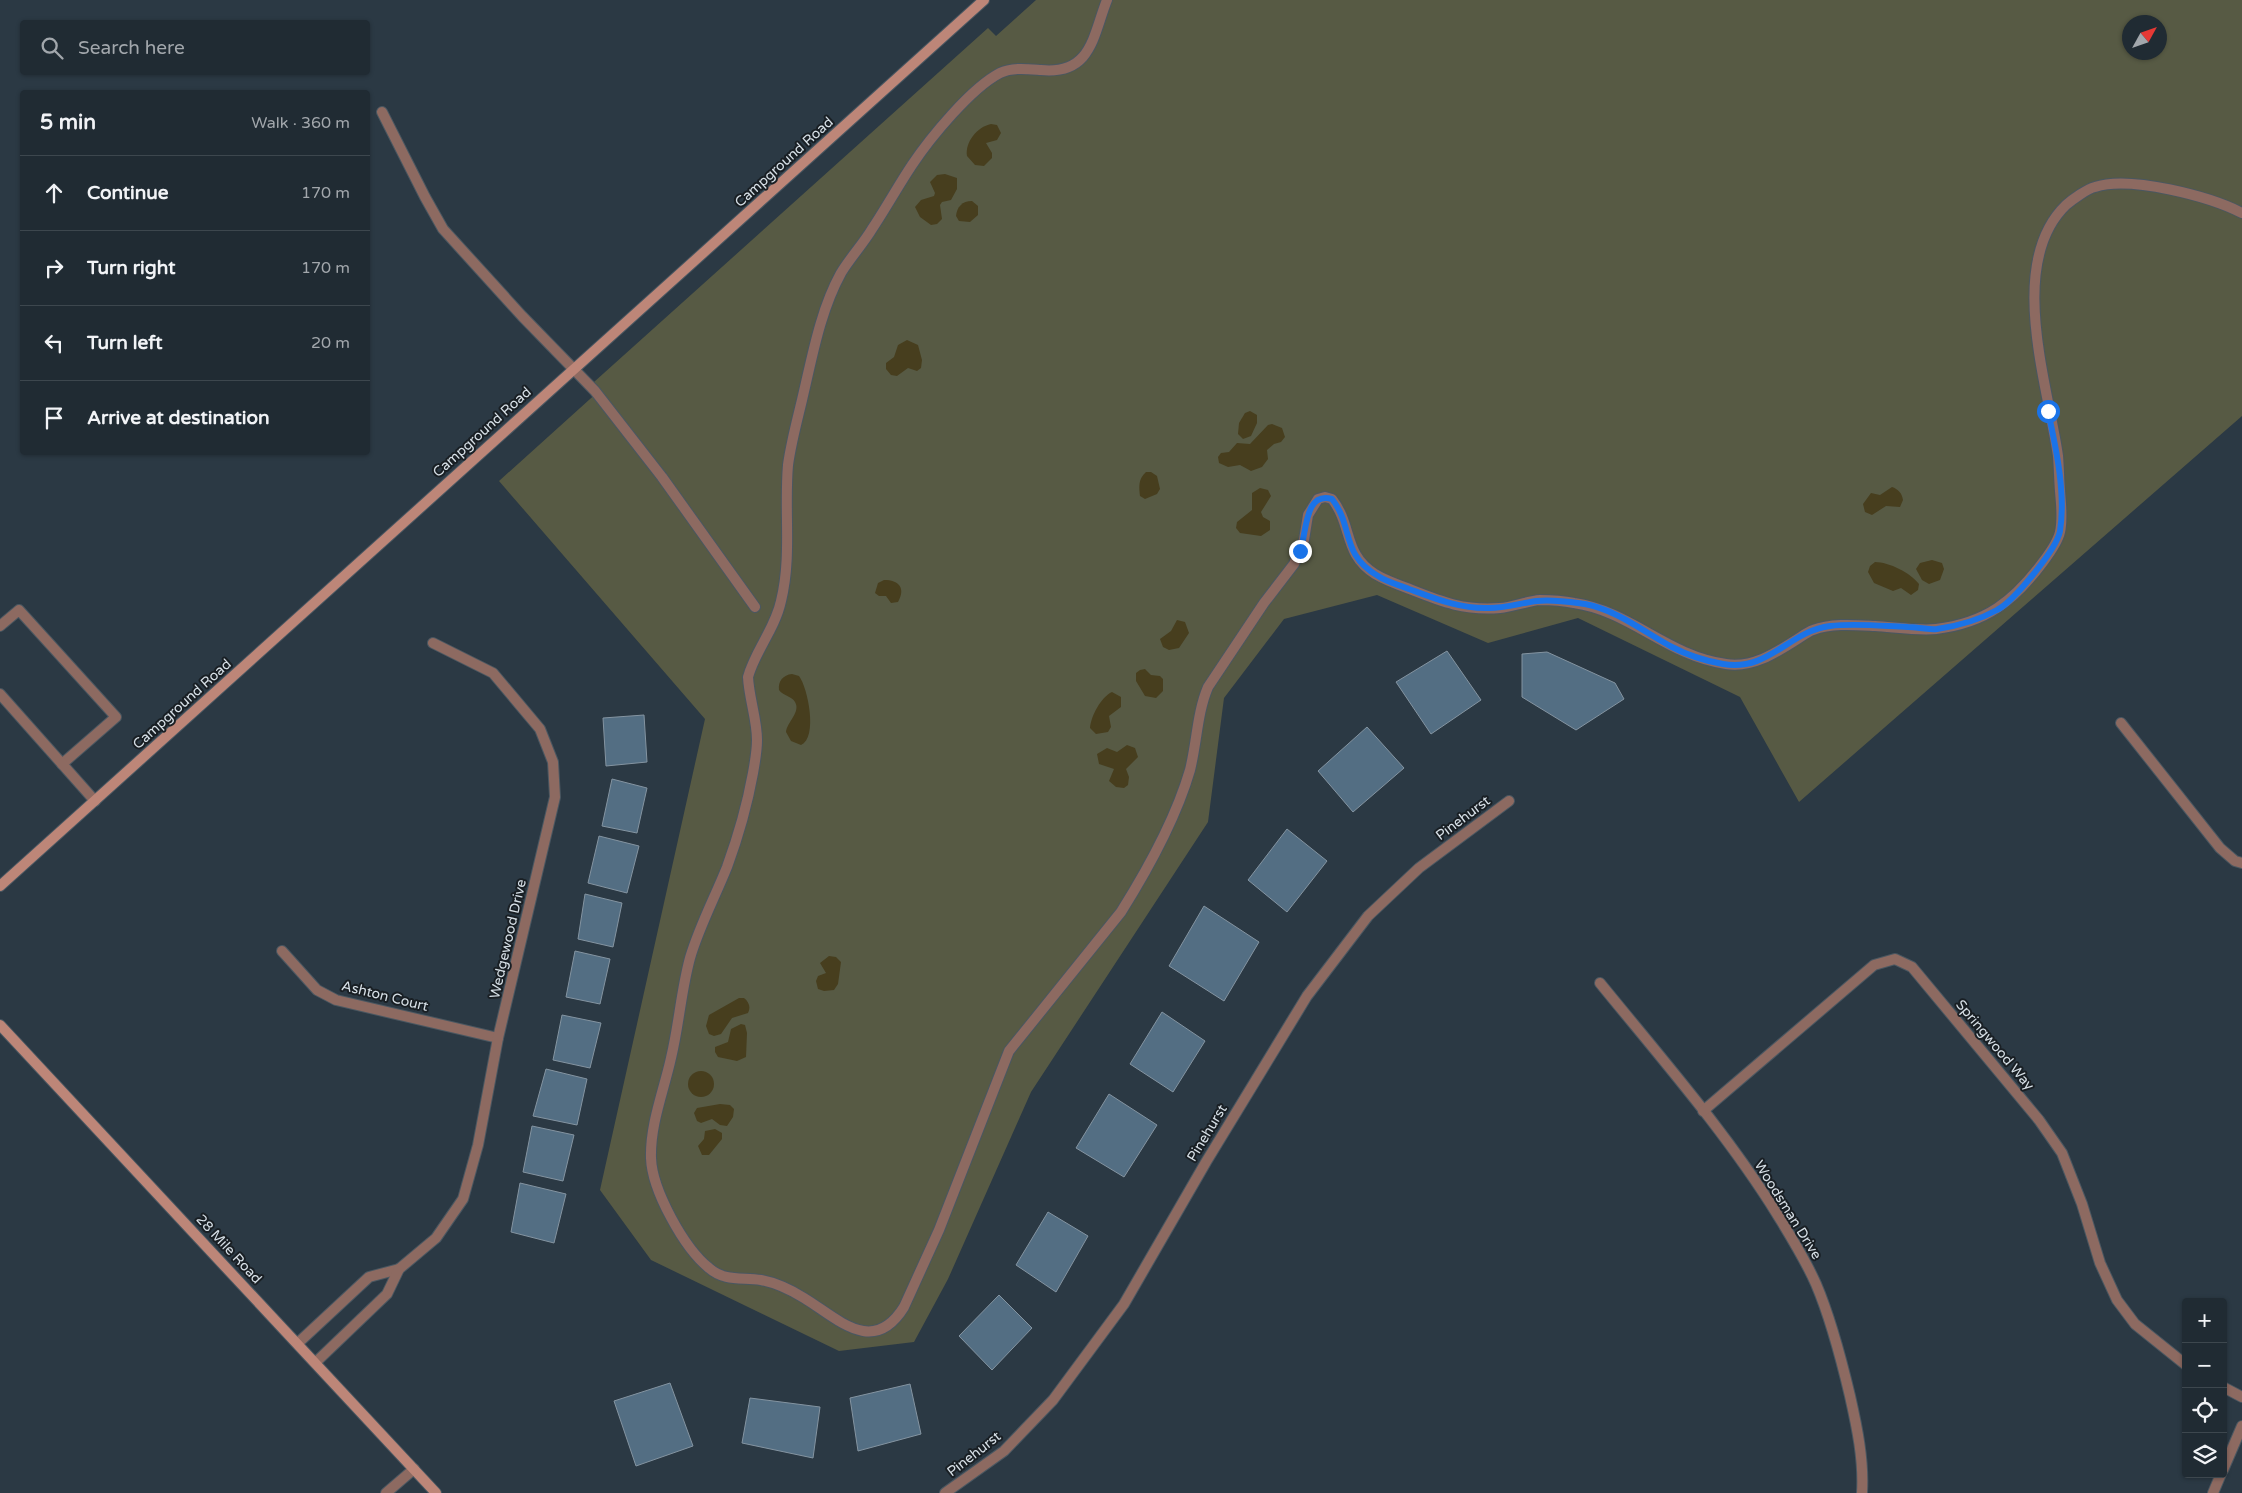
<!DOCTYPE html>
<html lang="en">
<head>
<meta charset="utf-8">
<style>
  :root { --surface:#202b33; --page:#2d373f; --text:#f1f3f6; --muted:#a2a7ac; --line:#3d474e }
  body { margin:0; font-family:"Varela Round",sans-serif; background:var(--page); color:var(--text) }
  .controls { position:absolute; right:15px; bottom:15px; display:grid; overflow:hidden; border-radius:5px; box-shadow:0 1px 4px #0004 }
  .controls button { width:45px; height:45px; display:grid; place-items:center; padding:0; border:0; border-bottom:1px solid var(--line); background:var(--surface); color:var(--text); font:25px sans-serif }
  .compass { position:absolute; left:2122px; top:15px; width:45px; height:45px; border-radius:50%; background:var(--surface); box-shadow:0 1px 4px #0004; rotate:50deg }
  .stop { position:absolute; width:15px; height:15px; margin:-11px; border:4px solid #1a73e8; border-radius:50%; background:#fff }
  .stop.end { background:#1a73e8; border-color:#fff; box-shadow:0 1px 5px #0008 }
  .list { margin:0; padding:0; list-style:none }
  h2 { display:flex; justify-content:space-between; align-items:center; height:65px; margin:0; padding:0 20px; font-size:21px }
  h2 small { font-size:16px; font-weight:400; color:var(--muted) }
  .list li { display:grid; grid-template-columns:32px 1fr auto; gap:15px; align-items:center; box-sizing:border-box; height:75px; padding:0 20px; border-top:1px solid var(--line) }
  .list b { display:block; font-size:19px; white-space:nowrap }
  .list em { font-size:16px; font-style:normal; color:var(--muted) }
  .icon { flex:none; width:28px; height:28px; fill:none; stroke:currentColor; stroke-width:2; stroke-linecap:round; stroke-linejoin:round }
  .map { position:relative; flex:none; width:2242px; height:1493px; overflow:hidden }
  .search { position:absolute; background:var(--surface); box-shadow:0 1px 4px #0004; left:20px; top:20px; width:350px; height:55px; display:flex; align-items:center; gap:12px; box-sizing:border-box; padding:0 18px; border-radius:5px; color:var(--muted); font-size:19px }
  .panel { position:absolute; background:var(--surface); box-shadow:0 1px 4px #0004; left:20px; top:90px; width:350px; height:365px; border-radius:5px }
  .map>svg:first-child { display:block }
</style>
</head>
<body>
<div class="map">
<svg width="2242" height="1493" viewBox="0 0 2242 1493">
  <rect width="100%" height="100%" fill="#2b3944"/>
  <!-- green -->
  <path fill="#575a44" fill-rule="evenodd" d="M 1036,0 L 2242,0 L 2242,416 L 1799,802 L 1740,697 L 1578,618 L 1488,643 L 1377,595 L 1284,619 L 1224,698 L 1208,822 L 1031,1092 L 948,1279 L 914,1342 L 839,1351 L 651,1260 L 600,1190 L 705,719 L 499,481 L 600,390 L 594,382 L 988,28 L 996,36 ZM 2130,22 L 2160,22 L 2160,52 L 2130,52 Z"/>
  <!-- sand -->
  <g fill="#473e1e">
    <path d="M 991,124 L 997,125 L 1001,133 L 997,140 L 986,143 L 992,153 L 992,158 L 984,166 L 975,165 L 967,156 C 965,142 977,127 991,124 Z"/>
    <polygon points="945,174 957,178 957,189 951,200 942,202 940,205 942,219 937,224 931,225 920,217 915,207 921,200 934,196 935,193 930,182 937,175"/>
    <path d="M 972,201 L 978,206 L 978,215 L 970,222 L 959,221 L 956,216 C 957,207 962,201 972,201 Z"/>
    <polygon points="907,340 918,345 922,360 921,368 917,371 908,368 897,376 891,375 886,369 886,363 894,357 898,345"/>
    <polygon points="1250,411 1257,415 1257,423 1251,436 1243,439 1238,434 1239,423 1245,413"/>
    <polygon points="1272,424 1282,428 1285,437 1281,442 1274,444 1267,450 1268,459 1262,467 1251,471 1240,465 1228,467 1219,463 1218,457 1221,453 1229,452 1237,443 1250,444 1268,425"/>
    <path d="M 1146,472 L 1151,472 L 1157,476 L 1160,489 L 1157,494 L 1145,499 L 1140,496 C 1139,487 1138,479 1146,472 Z"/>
    <path d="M 1892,487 C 1898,489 1902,493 1903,500 L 1900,507 L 1886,506 L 1872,515 L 1865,512 L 1863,504 L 1871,493 L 1880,495 Z"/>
    <polygon points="1260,488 1268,490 1271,496 1261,512 1263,517 1270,521 1270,530 1261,536 1240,533 1236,528 1237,522 1252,510 1252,493"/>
    <polygon points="1932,560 1942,563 1944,569 1940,580 1929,584 1922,580 1916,569 1920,563"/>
    <path d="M 1875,562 C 1889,562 1911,573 1919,584 L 1918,590 L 1911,595 L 1901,588 L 1893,591 L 1874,583 L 1868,572 L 1870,566 Z"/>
    <path d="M 884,580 C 899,580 906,588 898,602 L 891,603 L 886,596 L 879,596 L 875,593 L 878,583 Z"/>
    <polygon points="1177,620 1185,622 1189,633 1179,648 1169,650 1163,647 1160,639 1171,631"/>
    <polygon points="1145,669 1151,675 1160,676 1163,679 1163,691 1156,698 1145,696 1136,681 1136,673 1140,670"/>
    <path d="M 792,674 L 799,676 C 808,688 818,738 801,745 L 791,741 L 786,732 C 787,722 801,712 795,702 C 792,696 783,696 779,690 C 778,681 783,675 792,674 Z"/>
    <path d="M 1112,692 L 1121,697 L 1121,707 L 1109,716 L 1111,727 L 1108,732 L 1096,734 L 1090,728 C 1091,716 1101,697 1112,692 Z"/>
    <polygon points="1127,745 1135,748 1138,757 1126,769 1129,777 1128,785 1124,788 1116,787 1109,781 1114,769 1099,764 1097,754 1107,748 1117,752"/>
    <polygon points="829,956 836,957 841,962 838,984 834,990 824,991 818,989 816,981 818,976 826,973 820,963"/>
    <path d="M 739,998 L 744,998 C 749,1002 751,1007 748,1013 L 732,1018 L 721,1034 L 714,1036 L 709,1034 L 706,1026 L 709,1015 Z"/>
    <polygon points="741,1024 745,1025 747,1033 746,1057 737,1061 718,1057 715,1052 715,1047 728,1042 731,1029"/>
    <circle cx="701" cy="1084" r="13"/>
    <polygon points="720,1104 730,1105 734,1109 733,1117 727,1126 720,1125 712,1119 701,1123 697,1121 694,1113 697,1108"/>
    <polygon points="715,1129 722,1133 722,1139 709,1155 702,1155 698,1146 704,1139 705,1131"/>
  </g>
  <!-- building -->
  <g fill="#536e83" stroke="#8494a1">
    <polygon points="1447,651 1481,700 1431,734 1396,682"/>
    <polygon points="1547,652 1615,683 1624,699 1576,730 1522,697 1522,654"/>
    <polygon points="644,715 647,762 606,766 603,718"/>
    <polygon points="1367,727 1404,768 1353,812 1318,771"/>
    <polygon points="612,779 647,788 637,833 602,826"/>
    <polygon points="1287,829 1327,861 1287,912 1248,880"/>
    <polygon points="599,836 639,846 627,893 588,883"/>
    <polygon points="585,894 622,903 613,947 578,939"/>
    <polygon points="1204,906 1259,942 1224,1001 1169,966"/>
    <polygon points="575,951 610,959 600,1004 566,997"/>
    <polygon points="1162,1012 1205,1041 1173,1092 1130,1064"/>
    <polygon points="562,1015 601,1023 590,1068 553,1060"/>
    <polygon points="546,1069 587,1079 577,1125 533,1116"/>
    <polygon points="1109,1094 1157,1125 1124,1177 1076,1148"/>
    <polygon points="532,1126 574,1135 563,1181 523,1172"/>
    <polygon points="520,1183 566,1194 554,1243 511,1232"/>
    <polygon points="1048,1212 1088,1236 1056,1292 1016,1265"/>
    <polygon points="999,1295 1032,1328 992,1370 959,1336"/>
    <polygon points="670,1383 693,1446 636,1466 614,1401"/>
    <polygon points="910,1384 921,1434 858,1451 850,1398"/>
    <polygon points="750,1398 820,1407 813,1458 742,1443"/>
  </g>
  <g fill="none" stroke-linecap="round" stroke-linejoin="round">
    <!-- lane casing -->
    <g stroke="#4a5761" stroke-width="12">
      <g id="lane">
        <path d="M 1107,0 C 1093,35 1092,75 1041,70 C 1028,69 1012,67 1000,73 C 971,88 930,138 912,165 C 898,186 886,208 872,229 C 863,244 850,258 841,273 C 820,311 812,358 802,400 C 797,421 791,443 788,465 C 784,510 792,557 781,601 C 775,629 755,651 748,677 C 749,698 757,719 757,740 C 757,751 755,762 753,773 C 747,806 738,837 727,867 C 715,897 699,927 690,958 C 681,991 679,1025 671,1058 C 664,1090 650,1124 651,1158 C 652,1190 684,1248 709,1268 C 725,1282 742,1277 761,1280 C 777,1283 791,1290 804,1298 C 837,1318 873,1357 904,1307 L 939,1230 L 1009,1051 L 1121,912 C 1148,869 1176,818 1190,770 C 1197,742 1197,713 1208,687 L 1264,603 L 1294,564 L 1304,540 L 1308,515 L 1318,499 L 1325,497 L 1332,499 C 1353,526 1343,554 1375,574 C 1385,580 1396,584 1407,588 C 1440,601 1463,611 1500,608 C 1513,607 1527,601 1540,600 C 1551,600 1564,601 1574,603 C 1631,611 1667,656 1726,664 C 1752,668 1774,654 1796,640 C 1801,637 1807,632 1813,630 C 1832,623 1855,625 1875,626 C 1893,627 1919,631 1936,629 C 1986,623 2014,601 2043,562 C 2049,554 2058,541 2060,532 C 2063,519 2061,504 2060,491 C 2059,479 2059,468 2058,456 C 2048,385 2006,263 2066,205 C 2073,199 2087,189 2095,187 C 2130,175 2211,197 2242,213"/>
        <polyline points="382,112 425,197 443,229 522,316 595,391 662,477 755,607"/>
        <polyline points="0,626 19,610 116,717 62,764"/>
        <polyline points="0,694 95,801"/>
      </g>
    </g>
    <!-- street casing -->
    <g stroke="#4a5761" stroke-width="12">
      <g id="street">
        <polyline points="2121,723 2220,848 2235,861 2242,863"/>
        <polyline points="282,951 317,990 336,1000 498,1038"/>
        <path d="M 1600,983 C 1661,1058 1726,1132 1777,1214 C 1791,1237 1805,1259 1816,1284 C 1831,1319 1841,1358 1850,1396 C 1857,1427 1864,1460 1862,1493"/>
        <polyline points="1703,1111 1874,965 1895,959 1912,967 2039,1120 2062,1153 2082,1204 2100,1263 2117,1300 2135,1324 2186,1365"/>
        <polyline points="298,1343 369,1277 399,1269"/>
        <polyline points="316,1362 387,1294 399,1269 436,1238 463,1199 478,1145 498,1038 555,797 553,762 540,729 493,673 433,643"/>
        <polyline points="2223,1387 2242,1397"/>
        <polyline points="2223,1470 2242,1426"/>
        <polyline points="386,1493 414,1469"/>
        <polyline points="945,1493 1004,1451 1053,1400 1124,1304 1206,1162 1307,996 1368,916 1419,868 1509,801"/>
        <polyline points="2213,1493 2221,1474"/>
      </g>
    </g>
    <!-- secondary casing -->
    <g stroke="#4a5761" stroke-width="12">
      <g id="secondary">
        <polyline points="0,886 984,0"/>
        <polyline points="0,1025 436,1493"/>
      </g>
    </g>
    <!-- lane -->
    <use href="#lane" stroke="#8d6a61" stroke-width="10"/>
    <!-- street -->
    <use href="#street" stroke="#8d6a61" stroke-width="10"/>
    <!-- secondary -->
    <use href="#secondary" stroke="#bd8678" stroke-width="10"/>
  </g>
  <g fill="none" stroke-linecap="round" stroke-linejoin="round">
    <!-- route -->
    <path stroke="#1a73e8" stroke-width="6" d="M 1300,551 C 1307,533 1304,491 1332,499 C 1354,527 1340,554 1378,576 C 1387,582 1399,585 1409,589 C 1436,599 1460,609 1489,608 C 1505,608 1521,603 1537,601 C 1552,599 1570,602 1585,604 C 1617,610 1644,632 1672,647 C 1687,655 1706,661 1723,664 C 1769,672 1789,631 1830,626 C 1855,623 1882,626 1908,627 C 1917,627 1927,630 1937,629 C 1957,626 1979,620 1997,610 C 2013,602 2057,549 2060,531 C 2066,493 2056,448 2048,411"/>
  </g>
  <g text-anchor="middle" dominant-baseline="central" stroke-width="4" stroke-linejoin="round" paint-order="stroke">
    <!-- street labels -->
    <g font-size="14" fill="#d7e0e7" stroke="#191f24">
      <text transform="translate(784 162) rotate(-42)">Campground Road</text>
      <text transform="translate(482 432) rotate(-42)">Campground Road</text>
      <text transform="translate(182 704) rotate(-42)">Campground Road</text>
      <text transform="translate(1463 818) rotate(-37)">Pinehurst</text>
      <text transform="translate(508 939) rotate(-77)">Wedgewood Drive</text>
      <text transform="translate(385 996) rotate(14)">Ashton Court</text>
      <text transform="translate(1995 1045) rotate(50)">Springwood Way</text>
      <text transform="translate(1207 1133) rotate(-59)">Pinehurst</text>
      <text transform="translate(1788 1210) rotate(58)">Woodsman Drive</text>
      <text transform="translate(229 1249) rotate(47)">28 Mile Road</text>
      <text transform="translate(974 1454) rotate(-38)">Pinehurst</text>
    </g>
  </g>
</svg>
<div class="controls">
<button>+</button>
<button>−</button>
<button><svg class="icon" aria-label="locate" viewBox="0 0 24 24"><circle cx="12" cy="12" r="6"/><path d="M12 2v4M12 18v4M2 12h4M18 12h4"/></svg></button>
<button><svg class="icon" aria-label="layers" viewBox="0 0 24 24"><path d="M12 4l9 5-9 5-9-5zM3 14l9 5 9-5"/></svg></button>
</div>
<svg class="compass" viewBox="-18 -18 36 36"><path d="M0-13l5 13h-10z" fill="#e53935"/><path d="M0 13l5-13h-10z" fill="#a2a7ac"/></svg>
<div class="stop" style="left:2048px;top:411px"></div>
<div class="stop end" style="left:1300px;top:551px"></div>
<div class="search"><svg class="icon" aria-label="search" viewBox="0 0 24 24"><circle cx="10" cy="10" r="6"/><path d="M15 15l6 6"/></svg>Search here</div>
<section class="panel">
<h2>5 min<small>Walk · 360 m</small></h2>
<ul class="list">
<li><svg class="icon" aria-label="ahead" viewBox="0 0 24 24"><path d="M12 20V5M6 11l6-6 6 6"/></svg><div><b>Continue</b></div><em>170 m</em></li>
<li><svg class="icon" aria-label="right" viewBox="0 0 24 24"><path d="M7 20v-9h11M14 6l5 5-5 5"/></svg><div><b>Turn right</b></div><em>170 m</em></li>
<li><svg class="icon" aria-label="left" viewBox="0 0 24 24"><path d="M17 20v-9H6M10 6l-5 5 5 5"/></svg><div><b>Turn left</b></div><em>20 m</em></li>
<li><svg class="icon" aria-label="arrive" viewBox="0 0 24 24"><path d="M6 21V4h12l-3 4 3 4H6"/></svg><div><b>Arrive at destination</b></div></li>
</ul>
</section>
</div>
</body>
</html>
